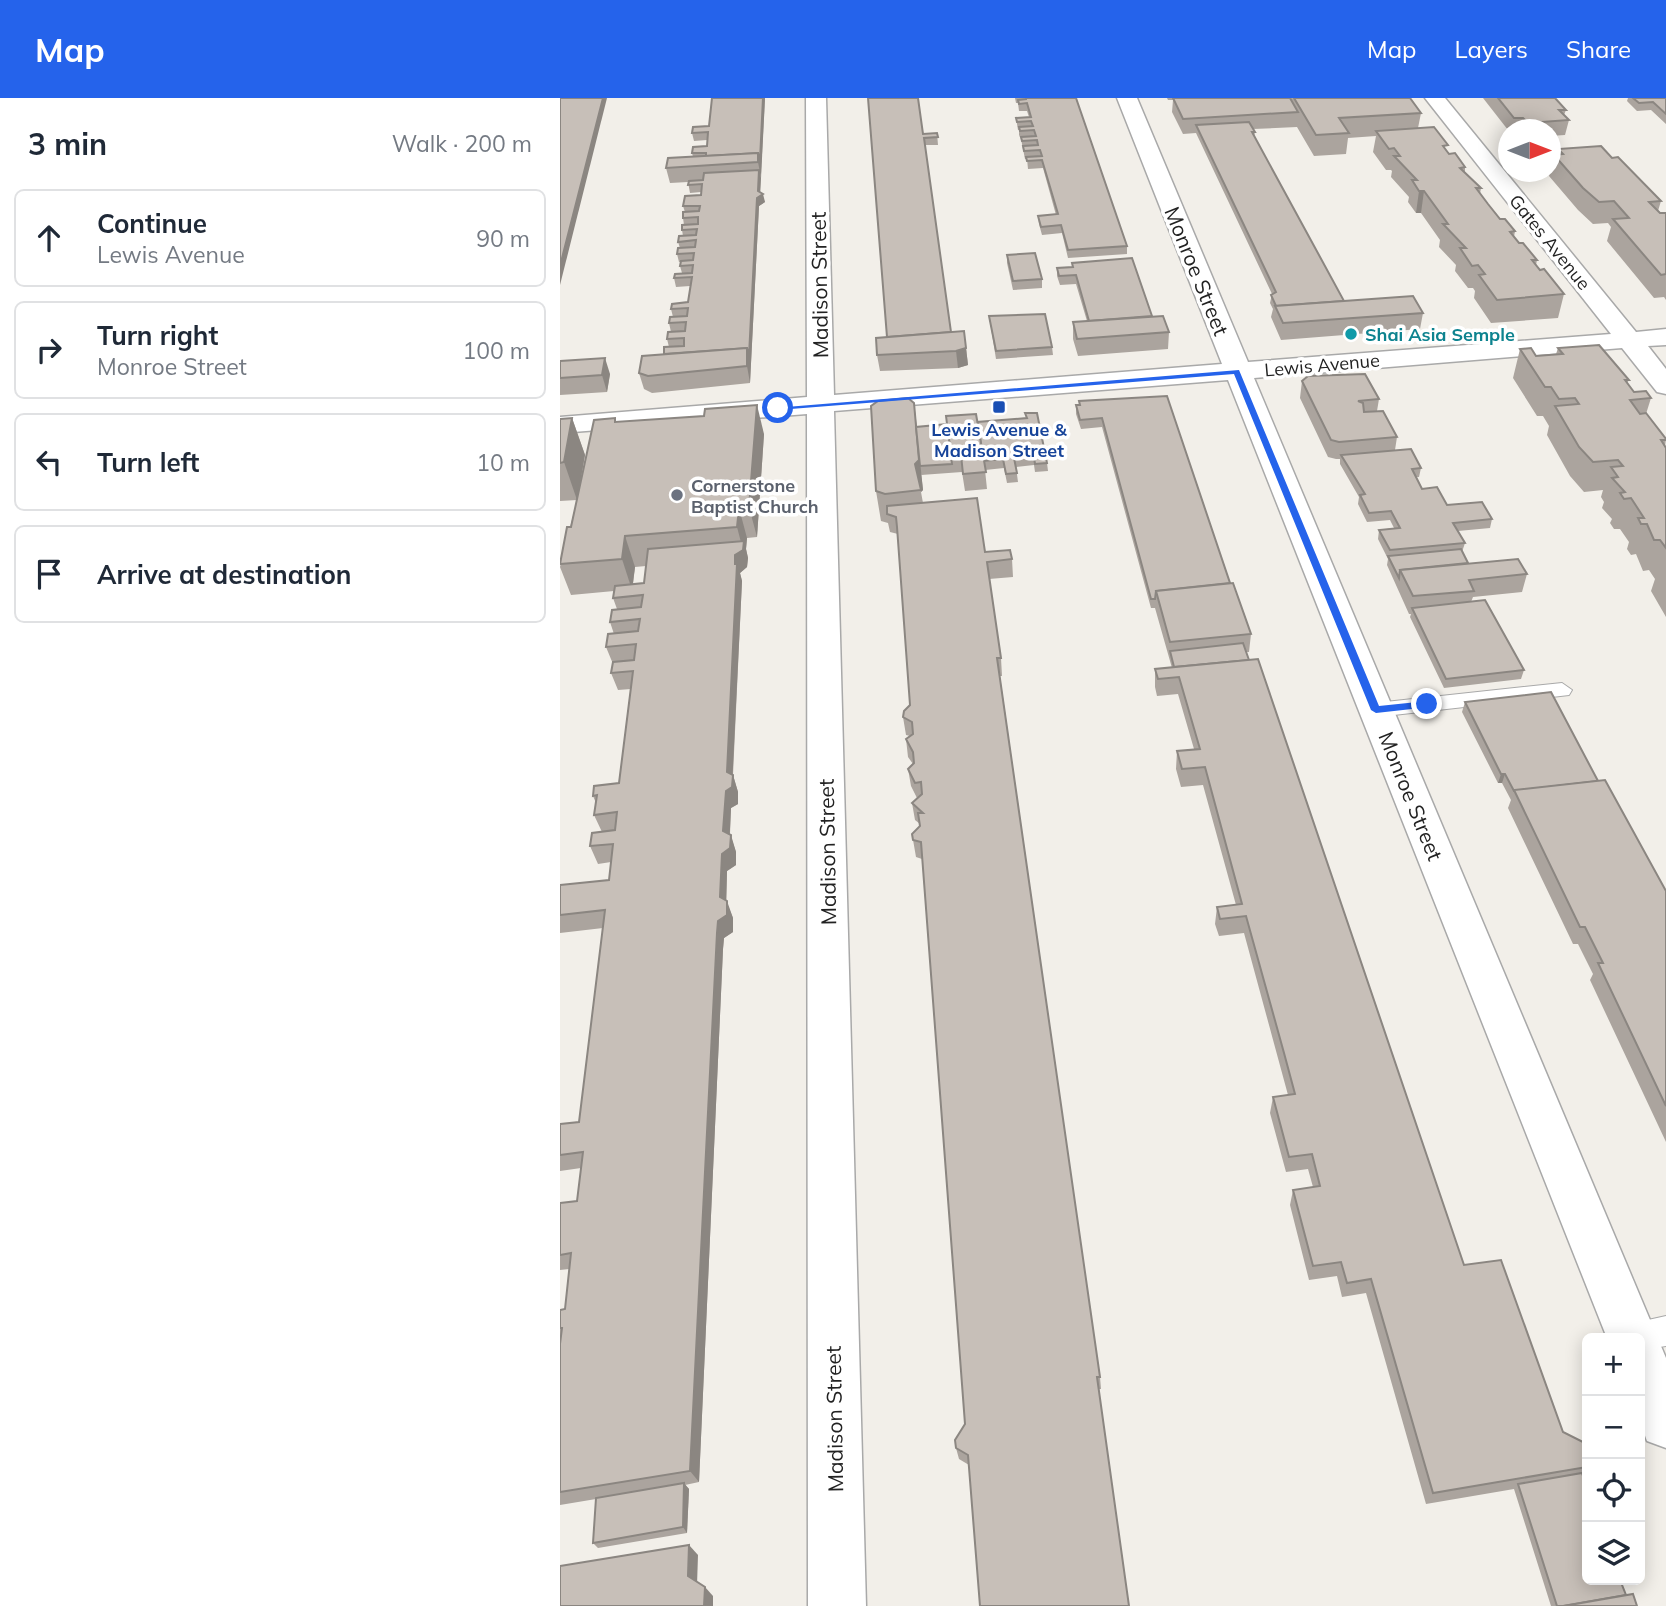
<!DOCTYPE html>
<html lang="en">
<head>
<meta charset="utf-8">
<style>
  :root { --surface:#fff; --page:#f6f6f7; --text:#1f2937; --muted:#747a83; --line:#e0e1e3; --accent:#2563eb }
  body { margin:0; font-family:Mulish,sans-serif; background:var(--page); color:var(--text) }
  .controls { position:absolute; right:21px; bottom:21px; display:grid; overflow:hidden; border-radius:10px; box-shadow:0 4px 18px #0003 }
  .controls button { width:63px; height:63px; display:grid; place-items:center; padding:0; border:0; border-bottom:2px solid var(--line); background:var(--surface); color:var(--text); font:35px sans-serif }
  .compass { position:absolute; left:938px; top:21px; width:63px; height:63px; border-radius:50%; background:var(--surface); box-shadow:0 4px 18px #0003; rotate:90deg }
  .stop { position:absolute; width:21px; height:21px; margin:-16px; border:5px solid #2563eb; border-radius:50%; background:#fff }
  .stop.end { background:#2563eb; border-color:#fff; box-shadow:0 2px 7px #0008 }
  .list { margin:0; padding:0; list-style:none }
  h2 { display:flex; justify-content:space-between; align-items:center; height:91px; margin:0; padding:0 28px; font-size:30px }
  h2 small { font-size:23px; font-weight:400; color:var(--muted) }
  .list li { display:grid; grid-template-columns:46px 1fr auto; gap:21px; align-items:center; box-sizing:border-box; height:98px; margin:0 14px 14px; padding:0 14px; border:2px solid var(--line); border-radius:10px }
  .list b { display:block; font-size:26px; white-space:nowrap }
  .list p { margin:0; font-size:23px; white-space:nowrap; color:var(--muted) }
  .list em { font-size:23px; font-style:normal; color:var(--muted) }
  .icon { flex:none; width:38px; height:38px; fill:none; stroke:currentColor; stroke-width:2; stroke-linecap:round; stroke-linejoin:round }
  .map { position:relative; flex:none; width:1106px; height:1508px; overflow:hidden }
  header { display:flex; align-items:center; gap:42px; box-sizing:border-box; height:98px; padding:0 35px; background:var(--accent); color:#fff }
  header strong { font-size:33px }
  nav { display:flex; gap:38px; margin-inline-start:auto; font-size:24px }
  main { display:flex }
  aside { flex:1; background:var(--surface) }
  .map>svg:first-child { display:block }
</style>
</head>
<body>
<header>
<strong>Map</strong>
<nav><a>Map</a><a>Layers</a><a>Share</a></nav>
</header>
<main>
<aside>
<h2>3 min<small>Walk · 200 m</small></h2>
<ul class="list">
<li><svg class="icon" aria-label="ahead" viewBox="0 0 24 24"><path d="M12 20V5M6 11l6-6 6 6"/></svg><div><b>Continue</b><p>Lewis Avenue</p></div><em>90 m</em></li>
<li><svg class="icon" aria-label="right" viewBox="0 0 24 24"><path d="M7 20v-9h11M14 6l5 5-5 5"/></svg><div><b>Turn right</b><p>Monroe Street</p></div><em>100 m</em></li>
<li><svg class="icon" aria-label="left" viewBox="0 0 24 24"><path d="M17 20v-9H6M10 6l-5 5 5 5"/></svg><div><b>Turn left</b></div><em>10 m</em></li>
<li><svg class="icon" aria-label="arrive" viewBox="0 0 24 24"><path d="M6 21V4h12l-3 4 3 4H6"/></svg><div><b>Arrive at destination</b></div></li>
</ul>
</aside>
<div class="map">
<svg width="1106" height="1508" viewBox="0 0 1106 1508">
  <rect width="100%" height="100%" fill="#f2efe9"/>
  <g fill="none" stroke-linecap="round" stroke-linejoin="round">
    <!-- lane casing -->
    <g stroke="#a9a9a9" stroke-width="2">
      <g id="lane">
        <polygon points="1002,585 1012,592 1009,597 816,619 806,612 816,605"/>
        <polygon points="1106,1218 1106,1248 1080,1252 1080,1240 1058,1240 1061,1228"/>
      </g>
    </g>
    <!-- street casing -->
    <g stroke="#a9a9a9" stroke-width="3">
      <polygon id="street" points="246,0 266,0 274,297 662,266 557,0 577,0 688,264 1051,236 865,0 885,0 1076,234 1106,231 1106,247 1088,248 1106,271 1106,296 1097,294 1062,250 694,280 1106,1260 1106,1350 1087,1343 1080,1324 1080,1240 1047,1240 668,282 274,313 306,1508 248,1508 247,316 0,335 0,319 247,299"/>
    </g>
    <!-- lane -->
    <use href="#lane" fill="#fff" fill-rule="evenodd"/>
    <!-- street -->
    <use href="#street" fill="#fff" fill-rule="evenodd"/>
  </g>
  <!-- wall -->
  <g fill="#aba49e" fill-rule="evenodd">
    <polygon points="205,0 200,94 205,104 199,108 190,285 92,295 84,291 79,275 104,256 109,249 107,241 111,234 109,225 113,219 111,211 128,204 130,188 116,189 114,180 122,175 120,168 121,164 119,164 117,156 120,150 118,144 123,138 122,132 124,127 123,120 125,114 123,108 141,97 141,94 130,95 128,84 110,85 106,70 133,59 132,55 147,48 147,42 134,43 132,35 149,28"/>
    <polygon points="455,0 516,0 567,148 567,156 508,160 502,135 482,137 479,126 478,118 496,117 483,70 468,71 467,61 465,61 461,41 459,37 459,32 458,32 456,20 469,19 467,13 459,13 458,5 456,5"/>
    <polygon points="607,0 850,0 861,15 858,30 887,53 905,69 905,74 921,90 920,96 940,121 955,133 954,139 959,145 977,162 976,167 1004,196 998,220 931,225 914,200 915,193 913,190 908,190 895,173 896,167 879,149 880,142 861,115 856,115 848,104 849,99 831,79 832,73 831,72 826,72 813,54 816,38 788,40 786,56 754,58 737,29 693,31 695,34 694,39 784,203 863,215 860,231 721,242 711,219 713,211 710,205 712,196 636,35 623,36 612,14 613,2 608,2"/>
    <polygon points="923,0 995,0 1006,12 1004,17 1009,22 1005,37 990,38 990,32 948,32"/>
    <polygon points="1068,0 1106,0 1106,26 1091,12 1077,13 1067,3"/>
    <polygon points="377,35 378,47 365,47 391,234 406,250 408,267 398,270 320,273 317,257 327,239 363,36"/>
    <polygon points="998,51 1052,60 1101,103 1098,113 1100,115 1106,115 1106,202 1104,199 1094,200 1047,143 1051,129 1048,125 1033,126 1018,112 989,78 994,57 996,57"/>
    <polygon points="447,157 482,181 482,190 453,192 447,165"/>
    <polygon points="512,165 592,218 609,234 608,251 518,258 513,241 513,224 527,223 516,186 500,187 497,178 497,170 512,169"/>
    <polygon points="429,218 492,249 493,257 436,261"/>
    <polygon points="998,250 1069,282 1067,285 1074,294 1091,300 1086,316 1106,341 1105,348 1106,350 1106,519 1091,493 1095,481 1089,472 1083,473 1076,456 1071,457 1067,451 1069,444 1060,431 1054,431 1050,425 1052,421 1042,410 1044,404 1041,399 1043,392 1024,394 1010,378 987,337 989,328 983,318 977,318 953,280 960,251 976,258 996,256"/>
    <polygon points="0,263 50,276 47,294 0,297"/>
    <polygon points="742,283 819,301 817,313 837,339 835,352 861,370 859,379 856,379 862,391 887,407 932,421 930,430 898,433 905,445 902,454 908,465 967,476 962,494 913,499 911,504 964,572 961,581 884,590 850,519 851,516 849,516 827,467 828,461 818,441 819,432 834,430 830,422 807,424 798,406 799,399 780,366 780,361 776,361 768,359 740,300"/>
    <polygon points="607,298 670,485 691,536 689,554 686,554 904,1167 1003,1334 1027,1356 1027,1374 1023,1379 1066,1497 1077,1508 991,1508 954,1391 866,1406 806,1195 782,1199 777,1178 749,1182 730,1107 733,1092 753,1089 748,1071 726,1074 710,1015 713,999 728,997 684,835 659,838 655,826 657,809 676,807 643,687 621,689 616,671 617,653 634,651 618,596 597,598 595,589 595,571 612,570 595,510 591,510 542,329 521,331 516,316 516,307 519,307 519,303"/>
    <polygon points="354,305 357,329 466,320 465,315 487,365 488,373 475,374 474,367 456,369 458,384 447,385 444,370 425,372 427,391 405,393 402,374 361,377 361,375 363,392 361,394 363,405 425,454 452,461 453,479 429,481 441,560 442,578 440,578 540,1279 541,1291 539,1291 409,1367 399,1361 396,1350 405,1326 362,761 356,759 352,736 360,728 360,726 355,722 352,705 357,700 351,688 348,671 353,666 348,659 346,641 350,638 346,637 343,619 350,607 338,436 330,434 328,425 321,423 316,393"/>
    <path d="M 12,320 L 25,357 L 20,388 L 55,320 L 56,324 L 204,336 L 197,439 L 187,440 L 186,451 L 188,460 L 187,469 L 180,475 L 182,483 L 173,677 L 178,694 L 178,706 L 171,710 L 170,736 L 176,754 L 176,767 L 167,773 L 166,803 L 173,820 L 173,834 L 164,840 L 163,851 L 139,1384 L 125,1387 L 129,1391 L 127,1435 L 38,1450 L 33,1445 L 36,1401 L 0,1407 L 0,1212 L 5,1211 L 9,1171 L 0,1172 L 0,1105 L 17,1103 L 21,1070 L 0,1073 L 0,1026 L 19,1024 L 43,830 L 0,835 L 0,787 L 49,782 L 51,764 L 38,766 L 30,748 L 42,734 L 34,717 L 36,705 L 33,698 L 59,685 L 71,591 L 58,592 L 51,575 L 53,566 L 46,549 L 54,536 L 50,524 L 57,511 L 53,500 L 54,493 L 11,497 L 0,469 L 17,402 L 0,403 L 0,321 ZM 86,468 L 84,485 L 73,486 L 75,469 Z"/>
    <polygon points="905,604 1038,683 1106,793 1106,1044 1030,882 1033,876 1018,846 1013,846 948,710 951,702 942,685 938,685 902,614"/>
  </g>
  <!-- shaded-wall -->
  <g fill="#8b8681">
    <polygon points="43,0 47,0 0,187 0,168"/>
    <polygon points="203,0 205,0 201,80 198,64"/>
    <polygon points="199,72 201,80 200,98 203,96 205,104 199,108 190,285 187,268"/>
    <polygon points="859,93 864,93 861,115 856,115"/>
    <polygon points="406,250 408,267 398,270 396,253"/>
    <polygon points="45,260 50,276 47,294 42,277"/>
    <polygon points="354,305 363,392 361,394 355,366"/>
    <polygon points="197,307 204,336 197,439 189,409"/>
    <polygon points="12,320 25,357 17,402 4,364"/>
    <polygon points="179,410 187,440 186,451 188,460 187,469 180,475 182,483 172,689 173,677 178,694 178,706 171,710 169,751 163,733 167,674 175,466 175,457 183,452 177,429"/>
    <polygon points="65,438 75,469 72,492 62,461"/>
    <polygon points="941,676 945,676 942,685 938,685"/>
    <polygon points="171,737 176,754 176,767 167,773 166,816 160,799 162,756"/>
    <polygon points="167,803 173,820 173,834 164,840 163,851 139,1384 130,1373 158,823"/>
    <polygon points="124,1385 129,1391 127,1435 123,1429"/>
    <polygon points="129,1447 138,1457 137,1487 128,1478"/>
    <polygon points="145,1489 153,1498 153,1508 144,1508"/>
  </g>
  <!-- building -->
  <g fill="#c7bfb8" stroke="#8b8681" stroke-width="2">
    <polygon points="0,0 43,0 0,168"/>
    <polygon points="152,0 203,0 200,62 198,55 146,58 146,55 132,55 133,49 147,48 148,34 132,35 133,29 149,28"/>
    <polygon points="308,0 358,0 363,36 377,35 378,39 364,40 391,234 327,239"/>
    <polygon points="466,0 516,0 567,148 508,152 501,127 481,129 478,118 498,116 482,62 467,63 466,59 482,58 480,52 464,53 463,48 478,47 477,42 462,43 461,39 476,38 474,32 460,33 459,29 473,28 471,23 457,24 456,20 471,19 467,5 459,6 458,2 466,1"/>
    <polygon points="613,0 730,0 738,14 623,21"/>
    <polygon points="734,0 850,0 861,15 779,20 789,35 756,37"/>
    <polygon points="938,0 995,0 1006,12 999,12 1009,22 968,25 963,20 954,20"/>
    <polygon points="1073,0 1106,0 1106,16 1093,4 1079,5"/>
    <polygon points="689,24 695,34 692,34 784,203 716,208 711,197 716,194 636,27"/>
    <polygon points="874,29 888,47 883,48 889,56 895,55 905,69 900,70 921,90 916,90 928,106 940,121 945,121 955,133 950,134 959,145 963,145 977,162 972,162 980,172 984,171 1004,196 937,202 919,177 925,176 918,167 912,168 900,150 906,150 883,126 888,126 864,93 859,93 852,82 857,82 834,58 840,58 834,50 829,51 816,33"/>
    <polygon points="1041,48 1052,60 1058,59 1101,103 1089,104 1100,115 1106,115 1106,176 1101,177 1053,121 1069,120 1054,103 1039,104 1023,90 994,57 1003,56 998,51"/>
    <polygon points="198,55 198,64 106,70 108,60"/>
    <polygon points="199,72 198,93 203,96 197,100 189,258 187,250 104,256 104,249 124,248 124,240 107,241 108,234 125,233 126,224 109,225 110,219 127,218 128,210 111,211 112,206 128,204 132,179 114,180 115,176 132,175 133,167 120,168 121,163 133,162 134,155 117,156 118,150 135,149 136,142 118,144 119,138 136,137 137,131 122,132 122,127 138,126 138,119 123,120 123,114 139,113 140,108 123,108 125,98 141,97 142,86 128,87 129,83 143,82 144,75"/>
    <polygon points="475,155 482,181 453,183 447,157"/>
    <polygon points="572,160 592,218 529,223 516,177 499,178 497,170 513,169 512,165"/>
    <polygon points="853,198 863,215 723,225 715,208"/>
    <polygon points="485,216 492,249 436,253 429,218"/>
    <polygon points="603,218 609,234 517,241 513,224"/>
    <polygon points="404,233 406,250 396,253 317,257 316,240"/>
    <polygon points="1039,247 1069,282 1065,282 1074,294 1086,293 1091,300 1070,302 1080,316 1086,315 1106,341 1106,342 1101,342 1106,350 1106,450 1100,442 1094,442 1087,426 1081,426 1078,420 1084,420 1071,400 1064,401 1060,395 1065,394 1052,380 1058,379 1051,369 1063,368 1058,362 1033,364 1019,349 995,308 1019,306 1015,300 999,301 991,289 985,289 960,251 971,250 976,258 1003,256 998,250"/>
    <polygon points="187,250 187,268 88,278 79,275 82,258"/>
    <polygon points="45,260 42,277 0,280 0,263"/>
    <polygon points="805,276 819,301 798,303 803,305 804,314 823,313 837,339 779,344 771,342 742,283 748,278"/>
    <polygon points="607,298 670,485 596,493 595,501 591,501 542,320 520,322 516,307 520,307 519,303"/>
    <polygon points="348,300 354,305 359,362 355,366 361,392 325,396 316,393 311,308 318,303"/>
    <polygon points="197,307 189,409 179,410 177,429 65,438 62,461 0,466 7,429 11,429 34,322 55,320 55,324 144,318 145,311"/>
    <polygon points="465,315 477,315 487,365 475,366 474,359 454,360 457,375 446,376 443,361 424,363 417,324 467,320"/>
    <polygon points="416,316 426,374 403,376 401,357 391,357 386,318"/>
    <polygon points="12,320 4,364 0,365 0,321"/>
    <polygon points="387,326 392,366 360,368 356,329"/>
    <polygon points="851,351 861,370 852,371 862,391 877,389 887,407 922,404 932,421 893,425 905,445 830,452 819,432 840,430 831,413 809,415 800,397 805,396 781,357"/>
    <polygon points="417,400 425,454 450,452 452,461 427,464 441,560 437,560 540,1279 537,1279 569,1508 420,1508 408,1357 396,1350 395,1342 405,1326 361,744 353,742 352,736 360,728 358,715 363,715 352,705 362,696 361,684 355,685 348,671 354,665 353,654 346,641 353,636 352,624 343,619 344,613 350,607 337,429 336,419 327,416 327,408"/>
    <polygon points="184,443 183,452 175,457 175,466 177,466 167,674 173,677 172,689 166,693 163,733 171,737 170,750 162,756 160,799 167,803 167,817 158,823 157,835 130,1373 0,1394 0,1246 2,1230 0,1230 0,1212 5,1211 11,1155 0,1157 0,1105 17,1103 23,1054 0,1057 0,1026 19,1024 45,812 0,817 0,787 49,782 53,746 30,748 32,735 55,732 57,714 34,717 37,697 33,698 34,688 59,685 73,573 51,575 53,564 74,562 76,546 46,549 48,536 78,533 80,521 50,524 52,512 81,509 83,497 53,500 55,488 84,485 88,451"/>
    <polygon points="901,451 908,465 840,472 839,480 828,458"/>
    <polygon points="958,461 967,476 909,482 914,493 853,498 840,472"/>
    <polygon points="673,485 691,536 610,544 596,493"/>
    <polygon points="925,502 964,572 886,581 852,510"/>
    <polygon points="683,545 689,562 614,569 610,553"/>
    <polygon points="698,561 904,1167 941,1162 1003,1334 1023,1344 1027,1356 1027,1369 873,1395 811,1181 787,1185 781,1164 753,1168 733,1092 760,1088 752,1056 729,1059 713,999 735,996 724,955 686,818 660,821 657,809 682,806 645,669 622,671 617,653 640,651 619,579 598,581 595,571"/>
    <polygon points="991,594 1038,683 954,693 945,676 941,676 905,604"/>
    <polygon points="1045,682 1106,793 1106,1008 1038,865 1043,865 1025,829 1020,829 954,692"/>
    <polygon points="1022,1375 1027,1390 1027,1482 1060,1482 1066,1497 1003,1508 997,1508 958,1386"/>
    <polygon points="124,1385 123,1429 33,1445 36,1400"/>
    <polygon points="129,1447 128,1478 145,1489 144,1508 0,1508 0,1468"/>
    <polygon points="1073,1496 1077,1508 1004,1508"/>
  </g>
  <!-- route -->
  <polygon fill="#2563eb" points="679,272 819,608 867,603 872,606 870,609 816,615 811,612 674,276 218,312 214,310"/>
  <!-- markers -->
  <circle fill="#0f9aa8" stroke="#fff" stroke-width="2.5" cx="791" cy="236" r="7"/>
  <rect fill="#1a4fb4" stroke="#fff" stroke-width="2.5" x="432" y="302" width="14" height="14" rx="3.5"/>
  <circle fill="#6b7280" stroke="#fff" stroke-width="2.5" cx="117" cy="397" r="7"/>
  <g text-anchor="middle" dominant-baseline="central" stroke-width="7" stroke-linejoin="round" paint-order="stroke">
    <!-- far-street labels -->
    <g font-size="18" fill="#222" stroke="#fff">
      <text transform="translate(990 144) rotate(51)">Gates Avenue</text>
      <text transform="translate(762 267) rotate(-5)">Lewis Avenue</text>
    </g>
    <!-- far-culture labels -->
    <g font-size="18" font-weight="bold" fill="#0d838f" stroke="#fff" text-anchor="start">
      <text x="805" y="236">Shai Asia Semple</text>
    </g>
    <!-- far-transit labels -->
    <g font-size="18" font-weight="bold" fill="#164399" stroke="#fff">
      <text x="439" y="331">Lewis Avenue &amp;<tspan x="439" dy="21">Madison Street</tspan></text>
    </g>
    <!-- far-worship labels -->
    <g font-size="18" font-weight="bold" fill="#5b616d" stroke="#fff" text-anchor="start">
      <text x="131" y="387">Cornerstone<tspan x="131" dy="21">Baptist Church</tspan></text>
    </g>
    <!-- street labels -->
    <g font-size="21" fill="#222" stroke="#fff">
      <text transform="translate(637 173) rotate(68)">Monroe Street</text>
      <text transform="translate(259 187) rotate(-91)">Madison Street</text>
      <text transform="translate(851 698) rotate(68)">Monroe Street</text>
      <text transform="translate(267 754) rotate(-91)">Madison Street</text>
      <text transform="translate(274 1321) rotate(-91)">Madison Street</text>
    </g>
  </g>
</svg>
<div class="controls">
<button>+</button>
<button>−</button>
<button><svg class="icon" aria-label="locate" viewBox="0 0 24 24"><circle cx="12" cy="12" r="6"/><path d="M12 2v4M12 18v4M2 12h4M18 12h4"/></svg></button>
<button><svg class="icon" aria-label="layers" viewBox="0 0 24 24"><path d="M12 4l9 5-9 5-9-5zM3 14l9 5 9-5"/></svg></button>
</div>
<svg class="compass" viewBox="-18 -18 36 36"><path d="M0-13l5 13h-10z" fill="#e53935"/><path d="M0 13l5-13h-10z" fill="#747a83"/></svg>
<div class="stop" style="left:218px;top:310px"></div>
<div class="stop end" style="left:867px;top:606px"></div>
</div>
</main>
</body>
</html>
